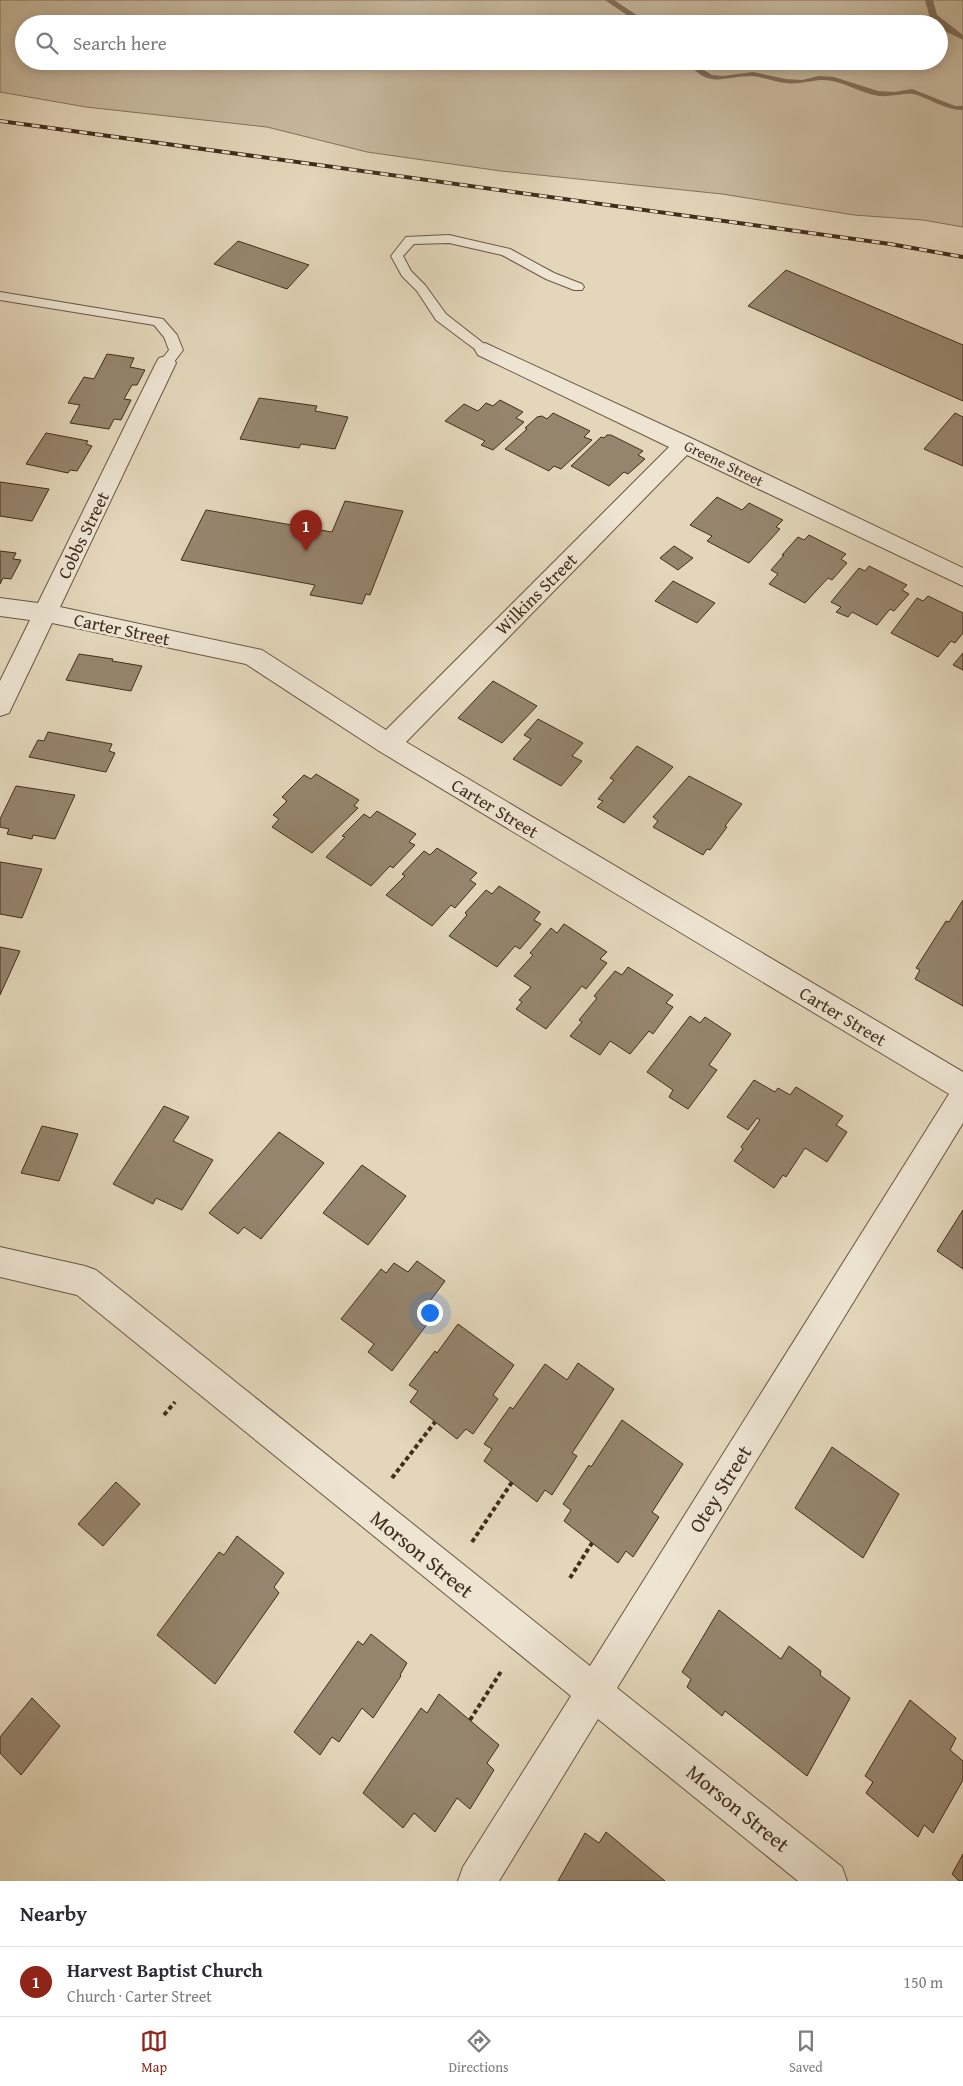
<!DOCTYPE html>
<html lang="en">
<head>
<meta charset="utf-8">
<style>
  :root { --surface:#fff; --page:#f7f7f7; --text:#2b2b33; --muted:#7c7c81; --line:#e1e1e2; --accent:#8f2418 }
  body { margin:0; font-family:"Gentium Book Plus",serif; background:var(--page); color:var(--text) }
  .you { position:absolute; left:429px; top:1312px; width:18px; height:18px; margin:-12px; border:4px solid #fff; border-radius:50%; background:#1a73e8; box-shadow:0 0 0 8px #1a73e833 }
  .badge { display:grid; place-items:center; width:32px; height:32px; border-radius:50%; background:var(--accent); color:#fff; font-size:16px; font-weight:700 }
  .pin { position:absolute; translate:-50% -41px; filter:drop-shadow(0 1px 2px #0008) }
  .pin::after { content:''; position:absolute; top:26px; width:18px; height:15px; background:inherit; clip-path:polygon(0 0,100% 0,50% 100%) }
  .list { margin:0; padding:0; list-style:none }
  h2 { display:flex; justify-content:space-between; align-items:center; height:65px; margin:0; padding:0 20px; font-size:21px }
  h2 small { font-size:16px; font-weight:400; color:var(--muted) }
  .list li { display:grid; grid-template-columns:32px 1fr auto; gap:15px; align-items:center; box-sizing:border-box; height:70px; padding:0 20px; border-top:1px solid var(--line) }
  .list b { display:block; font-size:19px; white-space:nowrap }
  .list p { margin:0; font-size:16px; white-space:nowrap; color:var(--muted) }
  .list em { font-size:16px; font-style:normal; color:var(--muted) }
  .icon { flex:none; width:28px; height:28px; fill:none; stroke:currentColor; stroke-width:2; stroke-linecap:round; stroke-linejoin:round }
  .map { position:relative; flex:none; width:963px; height:1881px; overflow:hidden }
  .search { position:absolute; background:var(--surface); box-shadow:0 2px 12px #0003; left:15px; right:15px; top:15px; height:55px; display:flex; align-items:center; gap:12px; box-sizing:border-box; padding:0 18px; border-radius:28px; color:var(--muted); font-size:19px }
  .sheet { height:135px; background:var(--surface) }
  nav { display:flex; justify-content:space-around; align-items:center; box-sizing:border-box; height:70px; border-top:1px solid var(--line); background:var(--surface); font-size:14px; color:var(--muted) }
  nav a { display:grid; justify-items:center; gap:2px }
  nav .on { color:var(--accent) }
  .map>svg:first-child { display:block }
</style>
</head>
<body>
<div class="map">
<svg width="963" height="1881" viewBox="0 0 963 1881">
  <rect width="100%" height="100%" fill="#e3d6ba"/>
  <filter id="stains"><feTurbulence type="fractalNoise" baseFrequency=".004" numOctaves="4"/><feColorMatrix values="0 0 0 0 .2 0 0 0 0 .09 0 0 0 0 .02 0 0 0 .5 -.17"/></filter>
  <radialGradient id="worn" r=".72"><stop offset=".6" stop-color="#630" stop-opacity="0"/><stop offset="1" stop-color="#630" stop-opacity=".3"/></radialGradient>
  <!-- green -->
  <path fill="#c8b99f" stroke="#85735d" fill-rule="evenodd" d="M 0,0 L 963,0 L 963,227 L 923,220 L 854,215 L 722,194 L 501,171 L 367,152 L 267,127 L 86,107 L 0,92 ZM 24,24 L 939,24 L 939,61 L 24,61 Z"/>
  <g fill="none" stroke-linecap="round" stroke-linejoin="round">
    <!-- stream -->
    <g fill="#82705a" fill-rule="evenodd">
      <polygon points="605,0 614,0 650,24 640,24"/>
      <polygon points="925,0 933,0 937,15 963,35 963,40 945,31 930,18"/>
      <path d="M 687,61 L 695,61 L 702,69 L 712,75 L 723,76 L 753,72 L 786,79 L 802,80 L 819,76 L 834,77 L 878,91 L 894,92 L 912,89 L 955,106 L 963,106 L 963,110 C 944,110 930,98 913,94 C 906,93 889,97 879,96 C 859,93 841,79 820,80 C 808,81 798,85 786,83 C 775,82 763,77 752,76 C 723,76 708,90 687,61 Z"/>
    </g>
  </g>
  <!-- building -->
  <g fill="#96856e" stroke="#422d1b">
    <polygon points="238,241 309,265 287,289 214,264"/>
    <polygon points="786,270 963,345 963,401 748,306"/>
    <polygon points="107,354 134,358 130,367 145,370 137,385 132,385 124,399 131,400 121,420 114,419 109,429 70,423 80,405 68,403 84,377 94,379"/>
    <polygon points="259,398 317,406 315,411 348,417 335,449 301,444 299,448 240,439"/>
    <polygon points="500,400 523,412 516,418 524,422 493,450 481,445 485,441 445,421 464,404 478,411 486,403 493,406"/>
    <polygon points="553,413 590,431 584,437 592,440 561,469 554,466 549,471 505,449 527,429 525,428 537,417 542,416 547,419"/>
    <polygon points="955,413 963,417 963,466 924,449"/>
    <polygon points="46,433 88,441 86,444 92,446 77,471 70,470 68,473 26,464"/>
    <polygon points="607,435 611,435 643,451 638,455 645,459 628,474 624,472 609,486 571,466 601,437 604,438"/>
    <polygon points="0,482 49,489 32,521 0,516"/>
    <polygon points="717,497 742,510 749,503 783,520 776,527 780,529 749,563 707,541 712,536 690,525"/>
    <polygon points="345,501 403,511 370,595 366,594 362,604 310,595 315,585 181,560 206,510 332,532"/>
    <polygon points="809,535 846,554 841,559 847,563 832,580 828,578 805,603 769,584 778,574 771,570 784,555 782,555 798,537 804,540"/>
    <polygon points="674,546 693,558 678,570 660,558"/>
    <polygon points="0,551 16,553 13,559 21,560 11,579 3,578 0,584"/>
    <polygon points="869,566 907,585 902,590 909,594 894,611 890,609 877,625 852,612 848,617 836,612 841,607 831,602 859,568 865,571"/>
    <polygon points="673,581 715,603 697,623 655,601"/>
    <polygon points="928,596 963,613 963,633 955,643 951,641 938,657 891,633 917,598 923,601"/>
    <polygon points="963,653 963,670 953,665"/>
    <polygon points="79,654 113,659 112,661 142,666 131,691 66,680"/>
    <polygon points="493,681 537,706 502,743 458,718"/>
    <polygon points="538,719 583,743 572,756 582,761 561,786 513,759 531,739 524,735"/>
    <polygon points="48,732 112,744 109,751 115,753 106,772 29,757 38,740 44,741"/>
    <polygon points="637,746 673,767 624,823 597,807 603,801 598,799 614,780 610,778"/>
    <polygon points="316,774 359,800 354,806 358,808 312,853 272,827 279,819 273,815 287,801 282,797 304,775 311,779"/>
    <polygon points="689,776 742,804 725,826 727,827 710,850 707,849 703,855 653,827 658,821 653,817"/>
    <polygon points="16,786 75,795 55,839 33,835 32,839 7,834 9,829 0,827 0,819"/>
    <polygon points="377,811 416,834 409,842 415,845 393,868 390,866 371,886 326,857 345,837 342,836 364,814 370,818"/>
    <polygon points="437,848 477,873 470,880 476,884 455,908 451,905 432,926 386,895 405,876 402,874 424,851 430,855"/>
    <polygon points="0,862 42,869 22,918 0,914"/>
    <polygon points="499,886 540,912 534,920 541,924 520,949 515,946 497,967 449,936 467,915 465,913 486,890 492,894"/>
    <polygon points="963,900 963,1006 915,979 920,970 916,968 946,921 949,922"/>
    <polygon points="564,924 607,952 600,959 607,963 586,989 582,986 546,1029 516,1009 522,1002 519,1000 531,987 514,976 533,955 530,953 551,928 557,933"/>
    <polygon points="0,947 20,951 0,995"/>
    <polygon points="628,967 673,995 666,1003 673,1007 653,1034 649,1031 630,1054 610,1041 600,1055 570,1036 582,1022 579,1020 597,998 594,996 615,971 622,975"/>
    <polygon points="690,1016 700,1023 705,1017 731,1034 709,1065 717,1070 688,1109 669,1097 673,1090 647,1072"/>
    <polygon points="754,1080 775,1092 778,1088 790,1095 796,1087 843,1116 836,1125 847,1132 827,1162 805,1148 786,1177 783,1175 774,1188 734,1161 743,1149 741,1147 760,1120 757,1118 748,1130 727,1117"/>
    <polygon points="164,1106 189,1117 173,1141 213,1160 182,1210 156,1198 153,1204 113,1184"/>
    <polygon points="42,1126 78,1134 59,1181 21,1173"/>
    <polygon points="279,1132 324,1163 261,1239 244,1227 238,1234 209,1213"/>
    <polygon points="362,1165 406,1196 368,1245 323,1213"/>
    <polygon points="963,1210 963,1269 937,1251"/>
    <polygon points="417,1261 445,1281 427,1305 437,1311 392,1371 368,1352 374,1344 341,1319 381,1269 386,1273 394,1263 408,1272"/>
    <polygon points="458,1324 514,1365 493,1395 498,1399 473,1434 466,1429 457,1439 410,1402 418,1391 409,1385 435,1351 437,1353"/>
    <polygon points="578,1363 614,1389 572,1453 577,1456 552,1495 545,1490 537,1502 484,1461 492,1449 484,1444 510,1407 513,1409 545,1364 567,1380"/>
    <polygon points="622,1420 683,1464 652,1512 659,1517 633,1557 626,1551 618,1563 564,1521 571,1510 563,1504 589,1465 591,1467"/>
    <polygon points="832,1447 899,1494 863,1558 795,1508"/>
    <polygon points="116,1482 140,1504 103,1546 78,1524"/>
    <polygon points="237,1536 284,1573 274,1587 279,1593 215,1684 157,1635 219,1552 224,1555"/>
    <polygon points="719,1610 781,1659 789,1646 821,1671 820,1675 850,1698 807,1776 725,1711 722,1716 687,1687 691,1679 682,1672"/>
    <polygon points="371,1634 407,1663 400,1675 401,1676 373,1718 362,1708 339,1742 332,1737 320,1755 294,1732 358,1641 363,1645"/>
    <polygon points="439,1694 499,1745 487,1763 494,1770 470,1809 457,1798 435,1832 414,1813 403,1828 363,1793 421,1708 427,1713"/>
    <polygon points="32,1698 60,1726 21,1775 0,1753 0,1737"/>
    <polygon points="910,1700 956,1738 950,1750 963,1761 963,1780 933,1833 924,1825 918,1837 866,1793 873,1782 865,1776"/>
    <polygon points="606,1832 665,1881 558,1881 585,1833 599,1843"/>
    <polygon points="963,1854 963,1881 959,1881 952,1874"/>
  </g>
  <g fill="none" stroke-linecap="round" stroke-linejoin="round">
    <!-- lane casing -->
    <g stroke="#6a5743" stroke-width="2">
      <g id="lane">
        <polygon points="449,235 510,249 554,273 582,284 584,287 582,290 574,290 546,279 502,255 449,243 414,244 403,256 411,271 425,285 446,314 492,350 490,353 480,353 436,320 417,291 402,276 391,256 406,237"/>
        <polygon points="0,292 163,319 177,335 183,350 171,366 161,366 159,363 169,350 164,337 154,325 0,300"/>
      </g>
    </g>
    <!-- street casing -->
    <g stroke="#6a5743" stroke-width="2">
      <polygon id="street" points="485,343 693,439 963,568 963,586 687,455 406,742 963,1072 963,1123 617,1688 842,1867 847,1881 798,1881 598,1719 499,1881 458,1881 463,1867 571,1696 77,1295 0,1277 0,1247 85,1266 96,1270 590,1666 949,1094 379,751 246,664 52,623 9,713 0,716 0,681 30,620 0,616 0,598 38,603 156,363 159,358 166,356 173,358 176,363 60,607 262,650 386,730 669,447 478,355 475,350 478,345"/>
    </g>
    <!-- path -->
    <g stroke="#422d1b" stroke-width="4" stroke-dasharray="4.5 3" stroke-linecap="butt">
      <polyline points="164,1415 175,1402"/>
      <polyline points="392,1478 435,1422"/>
      <polyline points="472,1542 512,1482"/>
      <polyline points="570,1578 592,1543"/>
      <polyline points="470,1720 502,1670"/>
    </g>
    <!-- lane -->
    <use href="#lane" fill="#ede4d2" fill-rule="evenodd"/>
    <!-- street -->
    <use href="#street" fill="#ede4d2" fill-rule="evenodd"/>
    <!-- rail casing -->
    <g stroke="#422d1b" stroke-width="4">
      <polyline id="rail" points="0,121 890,244 963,257"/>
    </g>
    <!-- rail -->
    <use href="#rail" stroke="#ede4d2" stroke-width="2.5" stroke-dasharray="8" stroke-linecap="butt"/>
  </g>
  <g text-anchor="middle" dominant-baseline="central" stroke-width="5" stroke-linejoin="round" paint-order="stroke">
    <!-- far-street labels -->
    <g font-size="15" fill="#422d1b" stroke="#ede4d2">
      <text transform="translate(724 463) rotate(26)">Greene Street</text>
    </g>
    <!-- street labels -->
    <g font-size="18" fill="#422d1b" stroke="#ede4d2">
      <text transform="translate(83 535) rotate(-64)">Cobbs Street</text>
      <text transform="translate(536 594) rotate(-45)">Wilkins Street</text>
      <text transform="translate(122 629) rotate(12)">Carter Street</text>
      <text transform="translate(495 808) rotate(31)">Carter Street</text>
      <text transform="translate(843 1016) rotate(31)">Carter Street</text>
    </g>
    <!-- near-street labels -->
    <g font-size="21" fill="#422d1b" stroke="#ede4d2">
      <text transform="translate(720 1489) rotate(-58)">Otey Street</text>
      <text transform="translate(422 1554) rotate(39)">Morson Street</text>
      <text transform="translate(738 1808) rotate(39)">Morson Street</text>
    </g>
  </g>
  <rect width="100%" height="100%" filter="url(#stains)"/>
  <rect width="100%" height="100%" fill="url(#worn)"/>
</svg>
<div class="you"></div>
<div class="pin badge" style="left:306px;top:551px">1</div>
<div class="search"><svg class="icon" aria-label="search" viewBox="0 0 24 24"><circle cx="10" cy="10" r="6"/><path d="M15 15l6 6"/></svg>Search here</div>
</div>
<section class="sheet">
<h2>Nearby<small></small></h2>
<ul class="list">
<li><span class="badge">1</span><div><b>Harvest Baptist Church</b><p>Church · Carter Street</p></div><em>150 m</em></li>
</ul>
</section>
<nav>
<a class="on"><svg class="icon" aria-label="map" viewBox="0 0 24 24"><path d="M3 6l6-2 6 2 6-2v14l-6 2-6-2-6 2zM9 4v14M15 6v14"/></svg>Map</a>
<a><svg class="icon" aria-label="directions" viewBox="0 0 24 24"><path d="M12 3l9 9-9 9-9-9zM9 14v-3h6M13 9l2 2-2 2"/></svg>Directions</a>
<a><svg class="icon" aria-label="saved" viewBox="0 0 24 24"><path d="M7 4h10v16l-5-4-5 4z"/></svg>Saved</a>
</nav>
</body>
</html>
